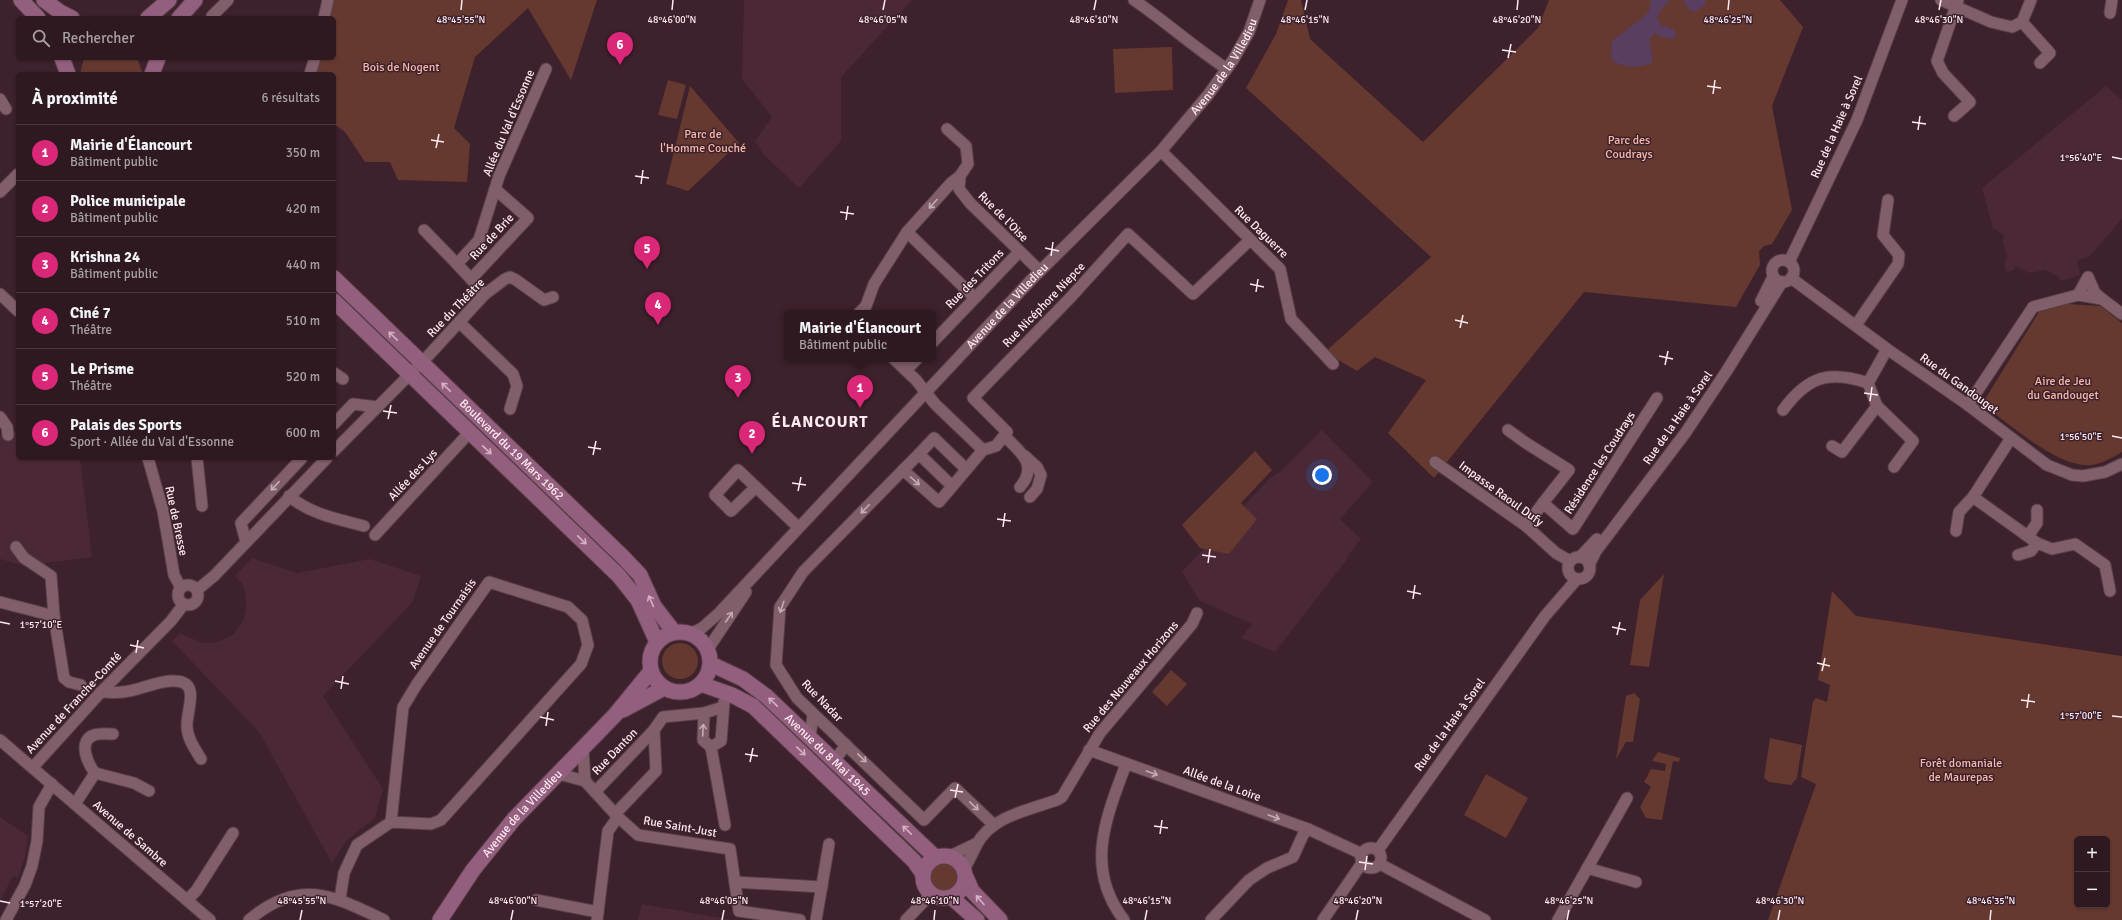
<!DOCTYPE html>
<html lang="fr">
<head>
<meta charset="utf-8">
<style>
  :root { --surface:#2e1921; --page:#3a262e; --text:#f1f3f6; --muted:#a7a0a5; --line:#49383f; --accent:#db2777 }
  body { margin:0; font-family:Signika,sans-serif; background:var(--page); color:var(--text) }
  .controls { position:absolute; right:12px; bottom:12px; display:grid; overflow:hidden; border-radius:6px; box-shadow:0 1px 3px #0004 }
  .controls button { width:36px; height:36px; display:grid; place-items:center; padding:0; border:0; border-bottom:1px solid var(--line); background:var(--surface); color:var(--text); font:20px sans-serif }
  .you { position:absolute; left:1322px; top:475px; width:14px; height:14px; margin:-10px; border:3px solid #fff; border-radius:50%; background:#1a73e8; box-shadow:0 0 0 6px #1a73e833 }
  .badge { display:grid; place-items:center; width:26px; height:26px; border-radius:50%; background:var(--accent); color:#fff; font-size:13px; font-weight:700 }
  .pin { position:absolute; translate:-50% -33px; filter:drop-shadow(0 1px 2px #0008) }
  .pin::after { content:''; position:absolute; top:21px; width:14px; height:12px; background:inherit; clip-path:polygon(0 0,100% 0,50% 100%) }
  .popup { position:absolute; left:784px; top:310px; width:152px; height:52px; box-sizing:border-box; display:grid; place-content:center; border-radius:6px; background:var(--surface); filter:drop-shadow(0 1px 3px #0005); font-size:13px; white-space:nowrap; color:var(--muted) }
  .popup b { font-size:15px; color:var(--text) }
  .popup::after { content:''; position:absolute; left:50%; top:100%; margin-left:-8px; border:8px solid transparent; border-top-color:var(--surface) }
  .list { margin:0; padding:0; list-style:none }
  h2 { display:flex; justify-content:space-between; align-items:center; height:52px; margin:0; padding:0 16px; font-size:17px }
  h2 small { font-size:13px; font-weight:400; color:var(--muted) }
  .list li { display:grid; grid-template-columns:26px 1fr auto; gap:12px; align-items:center; box-sizing:border-box; height:56px; padding:0 16px; border-top:1px solid var(--line) }
  .list b { display:block; font-size:15px; white-space:nowrap }
  .list p { margin:0; font-size:13px; white-space:nowrap; color:var(--muted) }
  .list em { font-size:13px; font-style:normal; color:var(--muted) }
  .icon { flex:none; width:22px; height:22px; fill:none; stroke:currentColor; stroke-width:2; stroke-linecap:round; stroke-linejoin:round }
  .map { position:relative; flex:none; width:2122px; height:920px; overflow:hidden }
  .search { position:absolute; background:var(--surface); box-shadow:0 1px 3px #0004; left:16px; top:16px; width:320px; height:44px; display:flex; align-items:center; gap:10px; box-sizing:border-box; padding:0 14px; border-radius:6px; color:var(--muted); font-size:15px }
  .panel { position:absolute; background:var(--surface); box-shadow:0 1px 3px #0004; left:16px; top:72px; width:320px; height:388px; border-radius:6px }
  .map>svg:first-child { display:block }
</style>
</head>
<body>
<div class="map">
<svg width="2122" height="920" viewBox="0 0 2122 920">
  <rect width="100%" height="100%" fill="#3d212c"/>
  <!-- built -->
  <g fill="#4b2836">
    <polygon points="744,0 912,0 841,77 841,141 799,188 763,154 755,141 772,117 742,79"/>
    <polygon points="2106,86 2122,100 2122,219 2089,257 2077,260 2080,275 2060,281 2059,277 2045,270 2029,273 2016,266 2014,270 2006,272 2004,264 2008,256 2006,254 2002,240 2004,239 2003,234 1993,228 1982,188"/>
    <polygon points="1322,430 1373,482 1340,519 1361,539 1347,557 1348,558 1275,652 1241,638 1252,624 1200,601 1182,572 1268,480 1280,472"/>
    <polygon points="18,432 18,458 80,458 92,557 45,563 46,577 25,566 0,559 0,435"/>
    <polygon points="252,558 297,573 370,559 421,576 412,603 323,696 383,789 375,818 346,841 332,863 259,732 172,641 180,633 202,643 214,643 233,635 243,621 246,610 246,597 243,585 235,576"/>
    <polygon points="0,817 28,836 25,857 18,878 13,876 0,901"/>
    <polygon points="642,904 733,920 638,920"/>
  </g>
  <!-- green -->
  <g fill="#65392f" fill-rule="evenodd">
    <polygon points="330,0 597,0 571,80 528,8 475,57 454,128 470,144 467,182 398,180 390,162 365,162 345,132 334,124 334,74 314,74 317,58 334,58 334,18 326,18"/>
    <polygon points="1288,0 1301,0 1310,39 1423,142 1538,28 1549,0 1780,0 1803,27 1772,106 1792,210 1772,244 1764,246 1759,251 1760,265 1736,307 1584,292 1434,478 1388,433 1426,380 1375,357 1357,371 1325,352 1431,257 1246,88 1276,34"/>
    <polygon points="1172,47 1173,90 1115,93 1113,49"/>
    <polygon points="84,58 137,58 143,74 80,74"/>
    <polygon points="668,80 686,85 677,119 658,115"/>
    <polygon points="690,86 739,143 688,191 666,184"/>
    <path d="M 2069,304 L 2100,306 L 2122,323 L 2122,452 C 2113,457 2102,464 2091,465 C 2059,469 2007,422 1982,404 L 2039,312 Z"/>
    <polygon points="1255,451 1272,470 1241,503 1257,519 1229,554 1200,548 1182,525"/>
    <polygon points="1664,574 1649,667 1630,665 1640,600"/>
    <path d="M 1832,591 L 1856,616 L 2122,656 L 2122,920 L 1768,920 L 1816,784 L 1801,777 L 1813,701 L 1816,698 L 1827,702 L 1830,685 L 1818,680 ZM 2077,839 L 2107,839 L 2107,905 L 2077,905 Z"/>
    <circle cx="680" cy="661" r="18"/>
    <polygon points="1171,670 1187,684 1167,706 1152,692"/>
    <polygon points="1634,693 1640,699 1633,742 1626,742 1616,759 1626,696"/>
    <polygon points="1770,738 1802,745 1797,778 1791,785 1769,782 1764,778"/>
    <polygon points="1658,752 1680,758 1679,762 1673,761 1662,820 1646,818 1640,807 1651,787 1644,782 1651,769 1665,771 1666,764 1652,761"/>
    <polygon points="1486,774 1528,798 1506,838 1464,815"/>
    <circle cx="944" cy="877" r="16"/>
  </g>
  <!-- water -->
  <g fill="#593e61">
    <path d="M 1651,0 L 1670,0 L 1661,9 L 1657,18 L 1661,25 L 1673,29 L 1676,34 L 1675,39 L 1661,37 L 1655,33 L 1650,38 C 1648,47 1654,51 1652,63 C 1637,68 1624,69 1611,59 L 1612,41 L 1646,15 L 1649,11 Z"/>
    <polygon points="1683,0 1706,0 1704,6 1694,12 1689,10"/>
  </g>
  <g fill="none" stroke-linecap="round" stroke-linejoin="round">
    <!-- street casing -->
    <g stroke="#584049" stroke-width="13">
      <g id="street">
        <path d="M 1134,0 C 1166,22 1195,48 1227,69"/>
        <polyline points="1941,0 1991,22 2012,27 2022,22 2031,0"/>
        <polyline points="2110,13 2112,0"/>
        <polyline points="214,18 212,16 228,0"/>
        <polyline points="324,18 328,0"/>
        <polyline points="2022,22 2050,53 2040,63"/>
        <polyline points="310,74 315,58"/>
        <polyline points="0,99 6,109"/>
        <polyline points="1954,116 1970,102 1943,73 1937,61 1958,0"/>
        <polyline points="1161,151 1280,269 1291,319 1333,364"/>
        <polyline points="960,176 959,189 970,203 1040,271"/>
        <polyline points="0,192 18,174"/>
        <polyline points="424,230 457,264"/>
        <polyline points="907,232 975,298"/>
        <circle cx="1783" cy="271" r="11"/>
        <polyline points="1789,262 1857,120 1902,0"/>
        <polyline points="1791,278 1887,349 1968,405 2047,465 2072,475 2083,476 2105,472 2122,464"/>
        <polyline points="471,279 457,264 479,240 499,176 546,69"/>
        <polyline points="0,294 18,311"/>
        <polyline points="484,295 471,279 528,218 495,189"/>
        <polyline points="2078,295 2088,277 2095,293 2102,299"/>
        <polyline points="1761,301 1773,277"/>
        <polyline points="859,313 866,306 874,284 907,232 951,183 960,176 968,164 966,146 947,129"/>
        <polyline points="459,322 513,374 517,386 510,409"/>
        <polyline points="1856,325 1898,264 1899,255 1883,235 1888,200"/>
        <polyline points="933,342 1019,252"/>
        <polyline points="1887,349 1868,383 1877,406 1913,441 1894,467"/>
        <polyline points="894,359 916,380 935,404 983,450"/>
        <polyline points="906,370 917,359"/>
        <polyline points="334,373 343,379"/>
        <polyline points="1968,405 2033,307 2078,295 2102,299 2122,314"/>
        <path d="M 1783,410 C 1808,376 1829,370 1868,383"/>
        <polyline points="0,417 7,427 8,435"/>
        <polyline points="334,424 353,404 377,407"/>
        <polyline points="1508,430 1526,443 1569,470 1543,503 1573,529 1657,398"/>
        <path d="M 1004,436 C 1020,451 1039,465 1020,487"/>
        <polyline points="2011,438 1973,497 2037,543 2052,549 2075,544 2105,565 2110,591"/>
        <polyline points="1832,446 1842,452 1877,406"/>
        <polyline points="334,451 428,356 484,295 505,279 510,277 516,280 544,300 553,297"/>
        <polyline points="919,454 903,470 939,502 983,450 996,446 1007,432 973,398 1070,298 1128,234 1193,294 1250,240"/>
        <polyline points="1025,456 1037,467 1041,475 1037,489 1030,497"/>
        <polyline points="148,458 163,511 174,575 181,588"/>
        <polyline points="197,458 202,506"/>
        <polyline points="1435,462 1526,526 1556,553 1570,561"/>
        <polyline points="903,470 803,572 780,607 776,665 797,698 924,820 955,788 994,825"/>
        <polyline points="952,486 919,454 934,438 966,469"/>
        <polyline points="756,487 731,511 715,495 738,470 798,527"/>
        <path d="M 289,496 C 310,514 337,519 364,526"/>
        <polyline points="1526,526 1543,503"/>
        <polyline points="1956,531 1959,512 1973,497"/>
        <polyline points="375,535 469,433"/>
        <polyline points="2028,536 2037,523 2037,510"/>
        <polyline points="246,542 241,523 302,458"/>
        <polyline points="2018,555 2031,551 2037,543"/>
        <polyline points="1580,557 1597,539"/>
        <circle cx="1579" cy="568" r="11"/>
        <polyline points="1589,565 1596,551 1686,432 1726,372 1782,282"/>
        <circle cx="188" cy="595" r="10"/>
        <polyline points="197,590 214,576 327,458"/>
        <polyline points="0,602 54,616 51,576 24,558 16,547"/>
        <polyline points="54,616 64,678 69,682 81,685"/>
        <path id="s1" d="M 692,633 L 702,628 L 719,613 L 1032,279 L 1161,151 L 1208,95 L 1233,60 L 1249,32 L 1260,0"/>
        <polyline points="708,649 746,592"/>
        <path d="M 101,692 C 108,692 116,693 123,692 C 139,690 155,682 171,681 C 203,679 186,710 187,726 C 187,738 195,749 201,759"/>
        <polyline points="704,713 703,740 711,747 721,741 724,702"/>
        <polyline points="810,738 813,714 817,718"/>
        <polyline points="0,740 210,920"/>
        <polyline points="711,747 725,825"/>
        <polyline points="583,749 585,781"/>
        <polyline points="1089,750 1308,829 1362,854"/>
        <polyline points="834,761 846,745 840,740"/>
        <polyline points="33,767 101,692 171,621 184,604"/>
        <path d="M 95,773 C 88,764 77,741 94,735 C 100,733 108,734 113,734"/>
        <polyline points="559,774 585,781 618,817 638,835 730,849 739,911 800,920"/>
        <polyline points="595,792 654,730"/>
        <polyline points="75,804 95,773 134,783 149,791"/>
        <polyline points="615,814 656,771 654,730 663,717 704,713 723,707"/>
        <circle cx="1371" cy="858" r="10"/>
        <polyline points="1378,850 1545,616 1577,579"/>
        <polyline points="950,856 977,843"/>
        <polyline points="1380,864 1485,920"/>
        <polyline points="1587,868 1636,882"/>
        <path d="M 964,869 C 969,861 973,852 977,844 C 992,816 1029,810 1057,800 L 1062,797 L 1100,733 L 1192,624 L 1197,613"/>
        <polyline points="735,882 822,887"/>
        <polyline points="340,899 344,873 357,845 391,822 431,824 441,820 581,664 588,645 582,620 568,607 489,582 417,684 403,707 391,822"/>
        <polyline points="187,900 196,891 233,833"/>
        <polyline points="536,900 598,912"/>
        <polyline points="6,920 25,885 32,866 37,841 39,807 52,784"/>
        <path d="M 249,920 C 299,878 332,895 384,920"/>
        <polyline points="597,920 608,831 618,817"/>
        <polyline points="816,920 829,844"/>
        <polyline points="906,920 931,894"/>
        <path d="M 1124,920 C 1084,868 1106,818 1126,764"/>
        <polyline points="1211,920 1249,880 1267,868 1293,857 1303,835 1308,829"/>
        <polyline points="1323,920 1362,863"/>
        <polyline points="1558,920 1627,798"/>
      </g>
    </g>
    <!-- secondary casing -->
    <g stroke="#584049" stroke-width="17">
      <g id="secondary">
        <polyline points="21,0 38,18"/>
        <polyline points="44,0 60,12 72,18"/>
        <polyline points="148,18 169,0"/>
        <polyline points="179,18 195,0"/>
        <polyline points="62,58 68,74"/>
        <polyline points="152,74 158,58"/>
        <path id="s2" d="M 334,278 L 623,557 L 640,575 L 654,606 L 674,632"/>
        <polyline points="334,301 619,576 638,600 657,642"/>
        <circle cx="680" cy="662" r="30"/>
        <path id="s3" d="M 711,664 L 743,679 L 766,696 L 935,857"/>
        <polyline points="701,684 732,695 753,706 914,861 923,874"/>
        <polyline points="623,710 664,688"/>
        <circle cx="944" cy="877" r="21"/>
        <polyline points="966,877 972,891 1000,920"/>
        <polyline points="951,897 977,920"/>
        <path id="s4" d="M 440,920 L 473,870 L 514,819 L 615,715 L 651,671"/>
      </g>
    </g>
    <!-- street -->
    <use href="#street" stroke="#805f6b" stroke-width="11"/>
    <!-- secondary -->
    <use href="#secondary" stroke="#945e7e" stroke-width="15"/>
  </g>
  <!-- one-way arrows -->
  <defs><path id="oneway-shaft" d="M-6 0H5M1.5-3L5.5 0L1.5 3" fill="none" stroke-width="1.6" stroke-linecap="round" stroke-linejoin="round"/></defs>
  <g stroke="#c5abb5">
    <use href="#oneway-shaft" transform="translate(933 204) rotate(132)"/>
    <use href="#oneway-shaft" transform="translate(915 481) rotate(42)"/>
    <use href="#oneway-shaft" transform="translate(275 486) rotate(133)"/>
    <use href="#oneway-shaft" transform="translate(865 509) rotate(134)"/>
    <use href="#oneway-shaft" transform="translate(782 607) rotate(109)"/>
    <use href="#oneway-shaft" transform="translate(729 617) rotate(-56)"/>
    <use href="#oneway-shaft" transform="translate(703 730) rotate(-87)"/>
    <use href="#oneway-shaft" transform="translate(862 758) rotate(44)"/>
    <use href="#oneway-shaft" transform="translate(1152 773) rotate(20)"/>
    <use href="#oneway-shaft" transform="translate(974 806) rotate(43)"/>
    <use href="#oneway-shaft" transform="translate(1274 817) rotate(20)"/>
  </g>
  <g stroke="#d4b2c3">
    <use href="#oneway-shaft" transform="translate(393 336) rotate(-136)"/>
    <use href="#oneway-shaft" transform="translate(446 387) rotate(-136)"/>
    <use href="#oneway-shaft" transform="translate(487 450) rotate(43)"/>
    <use href="#oneway-shaft" transform="translate(582 540) rotate(44)"/>
    <use href="#oneway-shaft" transform="translate(651 601) rotate(-114)"/>
    <use href="#oneway-shaft" transform="translate(773 702) rotate(-136)"/>
    <use href="#oneway-shaft" transform="translate(801 751) rotate(44)"/>
    <use href="#oneway-shaft" transform="translate(907 830) rotate(-136)"/>
    <use href="#oneway-shaft" transform="translate(980 900) rotate(-131)"/>
  </g>
  <!-- ticks -->
  <path fill="none" stroke="#feeaf1" stroke-width="1.5" d="M 461,10 L 462,0M 672,10 L 673,0M 883,10 L 885,0M 1094,10 L 1096,0M 1305,10 L 1307,0M 1517,10 L 1518,0M 1728,10 L 1729,0M 1939,10 L 1941,0M 1502,50 L 1516,52M 1508,58 L 1511,44M 1707,86 L 1721,88M 1713,94 L 1715,80M 1912,122 L 1926,124M 1918,130 L 1920,116M 431,140 L 444,142M 436,148 L 439,134M 2112,157 L 2122,159M 635,176 L 649,178M 641,184 L 643,170M 840,212 L 854,214M 846,220 L 848,206M 1045,248 L 1059,251M 1051,256 L 1053,242M 1250,284 L 1264,287M 1256,292 L 1258,279M 1455,320 L 1468,323M 1460,328 L 1463,315M 1659,356 L 1673,359M 1665,365 L 1668,351M 1864,393 L 1878,395M 1870,401 L 1872,387M 383,411 L 397,413M 388,419 L 391,405M 2112,436 L 2122,438M 588,447 L 601,449M 593,455 L 596,441M 792,483 L 806,485M 798,491 L 801,477M 997,519 L 1011,521M 1003,527 L 1005,513M 1202,555 L 1216,557M 1208,563 L 1210,549M 1407,591 L 1421,594M 1413,599 L 1415,585M 0,622 L 10,624M 1612,627 L 1626,630M 1617,635 L 1620,622M 130,645 L 144,648M 136,653 L 138,640M 1817,663 L 1830,666M 1822,671 L 1825,658M 335,681 L 349,684M 341,689 L 343,676M 2021,700 L 2035,702M 2027,708 L 2029,694M 2112,716 L 2122,717M 540,717 L 554,720M 546,726 L 548,712M 745,754 L 758,756M 750,762 L 753,748M 950,790 L 963,792M 955,798 L 958,784M 1154,826 L 1168,828M 1160,834 L 1162,820M 1359,862 L 1373,864M 1365,870 L 1367,856M 0,901 L 10,903M 300,920 L 302,910M 511,920 L 513,910M 722,920 L 724,910M 934,920 L 935,910M 1145,920 L 1147,910M 1356,920 L 1358,910M 1567,920 L 1569,910M 1778,920 L 1780,910M 1990,920 L 1991,910"/>
  <g text-anchor="middle" dominant-baseline="central" stroke-width="3" stroke-linejoin="round" paint-order="stroke">
    <!-- street labels -->
    <g font-size="12" fill="#feeaf1" stroke="#3d212c">
      <text stroke="none"><textPath href="#s1" startOffset="779">Avenue de la Villedieu</textPath></text>
      <text transform="translate(509 123) rotate(-67)">Allée du Val d'Essonne</text>
      <text transform="translate(1837 127) rotate(-66)">Rue de la Haie à Sorel</text>
      <text transform="translate(1003 217) rotate(45)">Rue de l'Oise</text>
      <text transform="translate(1261 232) rotate(44)">Rue Daguerre</text>
      <text transform="translate(492 237) rotate(-47)">Rue de Brie</text>
      <text transform="translate(975 279) rotate(-46)">Rue des Tritons</text>
      <text transform="translate(1044 305) rotate(-46)">Rue Nicéphore Niepce</text>
      <text stroke="none"><textPath href="#s1" startOffset="455">Avenue de la Villedieu</textPath></text>
      <text transform="translate(456 308) rotate(-46)">Rue du Théâtre</text>
      <text transform="translate(1959 384) rotate(36)">Rue du Gandouget</text>
      <text transform="translate(1678 418) rotate(-55)">Rue de la Haie à Sorel</text>
      <text stroke="none"><textPath href="#s2" startOffset="247">Boulevard du 19 Mars 1962</textPath></text>
      <text transform="translate(1600 463) rotate(-57)">Résidence les Coudrays</text>
      <text transform="translate(413 475) rotate(-47)">Allée des Lys</text>
      <text transform="translate(1501 494) rotate(36)">Impasse Raoul Dufy</text>
      <text transform="translate(176 521) rotate(78)">Rue de Bresse</text>
      <text transform="translate(443 624) rotate(-55)">Avenue de Tournaisis</text>
      <text transform="translate(1131 677) rotate(-50)">Rue des Nouveaux Horizons</text>
      <text transform="translate(822 701) rotate(46)">Rue Nadar</text>
      <text transform="translate(74 703) rotate(-47)">Avenue de Franche-Comté</text>
      <text transform="translate(1450 725) rotate(-54)">Rue de la Haie à Sorel</text>
      <text transform="translate(615 752) rotate(-46)">Rue Danton</text>
      <text stroke="none"><textPath href="#s3" startOffset="149">Avenue du 8 Mai 1945</textPath></text>
      <text transform="translate(1222 784) rotate(20)">Allée de la Loire</text>
      <text stroke="none"><textPath href="#s4" startOffset="135">Avenue de la Villedieu</textPath></text>
      <text transform="translate(680 827) rotate(10)">Rue Saint-Just</text>
      <text transform="translate(130 834) rotate(41)">Avenue de Sambre</text>
    </g>
    <!-- park labels -->
    <g font-size="12" fill="#f6b8a8" stroke="#3d212c">
      <text x="401" y="67">Bois de Nogent</text>
      <text x="703" y="134">Parc de<tspan x="703" dy="14">l'Homme Couché</tspan></text>
      <text x="1629" y="140">Parc des<tspan x="1629" dy="14">Coudrays</tspan></text>
      <text x="2063" y="381">Aire de Jeu<tspan x="2063" dy="14">du Gandouget</tspan></text>
      <text x="1961" y="763">Forêt domaniale<tspan x="1961" dy="14">de Maurepas</tspan></text>
    </g>
    <!-- district labels -->
    <g font-size="16" font-weight="bold" letter-spacing="1" fill="#feeaf1" stroke="#3d212c">
      <text x="820" y="422">ÉLANCOURT</text>
    </g>
  </g>
  <g font-size="10" text-anchor="middle" fill="#feeaf1" stroke="#3d212c" stroke-width="3" stroke-linejoin="round" paint-order="stroke">
    <text x="1517" y="23">48°46'20"N</text>
    <text x="461" y="23">48°45'55"N</text>
    <text x="672" y="23">48°46'00"N</text>
    <text x="883" y="23">48°46'05"N</text>
    <text x="1094" y="23">48°46'10"N</text>
    <text x="1305" y="23">48°46'15"N</text>
    <text x="1728" y="23">48°46'25"N</text>
    <text x="1939" y="23">48°46'30"N</text>
    <text x="2081" y="161">1°56'40"E</text>
    <text x="2081" y="440">1°56'50"E</text>
    <text x="41" y="628">1°57'10"E</text>
    <text x="2081" y="719">1°57'00"E</text>
    <text x="302" y="904">48°45'55"N</text>
    <text x="513" y="904">48°46'00"N</text>
    <text x="724" y="904">48°46'05"N</text>
    <text x="935" y="904">48°46'10"N</text>
    <text x="1147" y="904">48°46'15"N</text>
    <text x="1358" y="904">48°46'20"N</text>
    <text x="1569" y="904">48°46'25"N</text>
    <text x="1780" y="904">48°46'30"N</text>
    <text x="1991" y="904">48°46'35"N</text>
    <text x="41" y="907">1°57'20"E</text>
  </g>
</svg>
<div class="controls">
<button>+</button>
<button>−</button>
</div>
<div class="you"></div>
<div class="pin badge" style="left:860px;top:408px">1</div>
<div class="popup"><b>Mairie d'Élancourt</b>Bâtiment public</div>
<div class="pin badge" style="left:752px;top:454px">2</div>
<div class="pin badge" style="left:738px;top:398px">3</div>
<div class="pin badge" style="left:658px;top:325px">4</div>
<div class="pin badge" style="left:647px;top:269px">5</div>
<div class="pin badge" style="left:620px;top:65px">6</div>
<div class="search"><svg class="icon" aria-label="search" viewBox="0 0 24 24"><circle cx="10" cy="10" r="6"/><path d="M15 15l6 6"/></svg>Rechercher</div>
<section class="panel">
<h2>À proximité<small>6 résultats</small></h2>
<ul class="list">
<li><span class="badge">1</span><div><b>Mairie d'Élancourt</b><p>Bâtiment public</p></div><em>350 m</em></li>
<li><span class="badge">2</span><div><b>Police municipale</b><p>Bâtiment public</p></div><em>420 m</em></li>
<li><span class="badge">3</span><div><b>Krishna 24</b><p>Bâtiment public</p></div><em>440 m</em></li>
<li><span class="badge">4</span><div><b>Ciné 7</b><p>Théâtre</p></div><em>510 m</em></li>
<li><span class="badge">5</span><div><b>Le Prisme</b><p>Théâtre</p></div><em>520 m</em></li>
<li><span class="badge">6</span><div><b>Palais des Sports</b><p>Sport · Allée du Val d'Essonne</p></div><em>600 m</em></li>
</ul>
</section>
</div>
</body>
</html>
